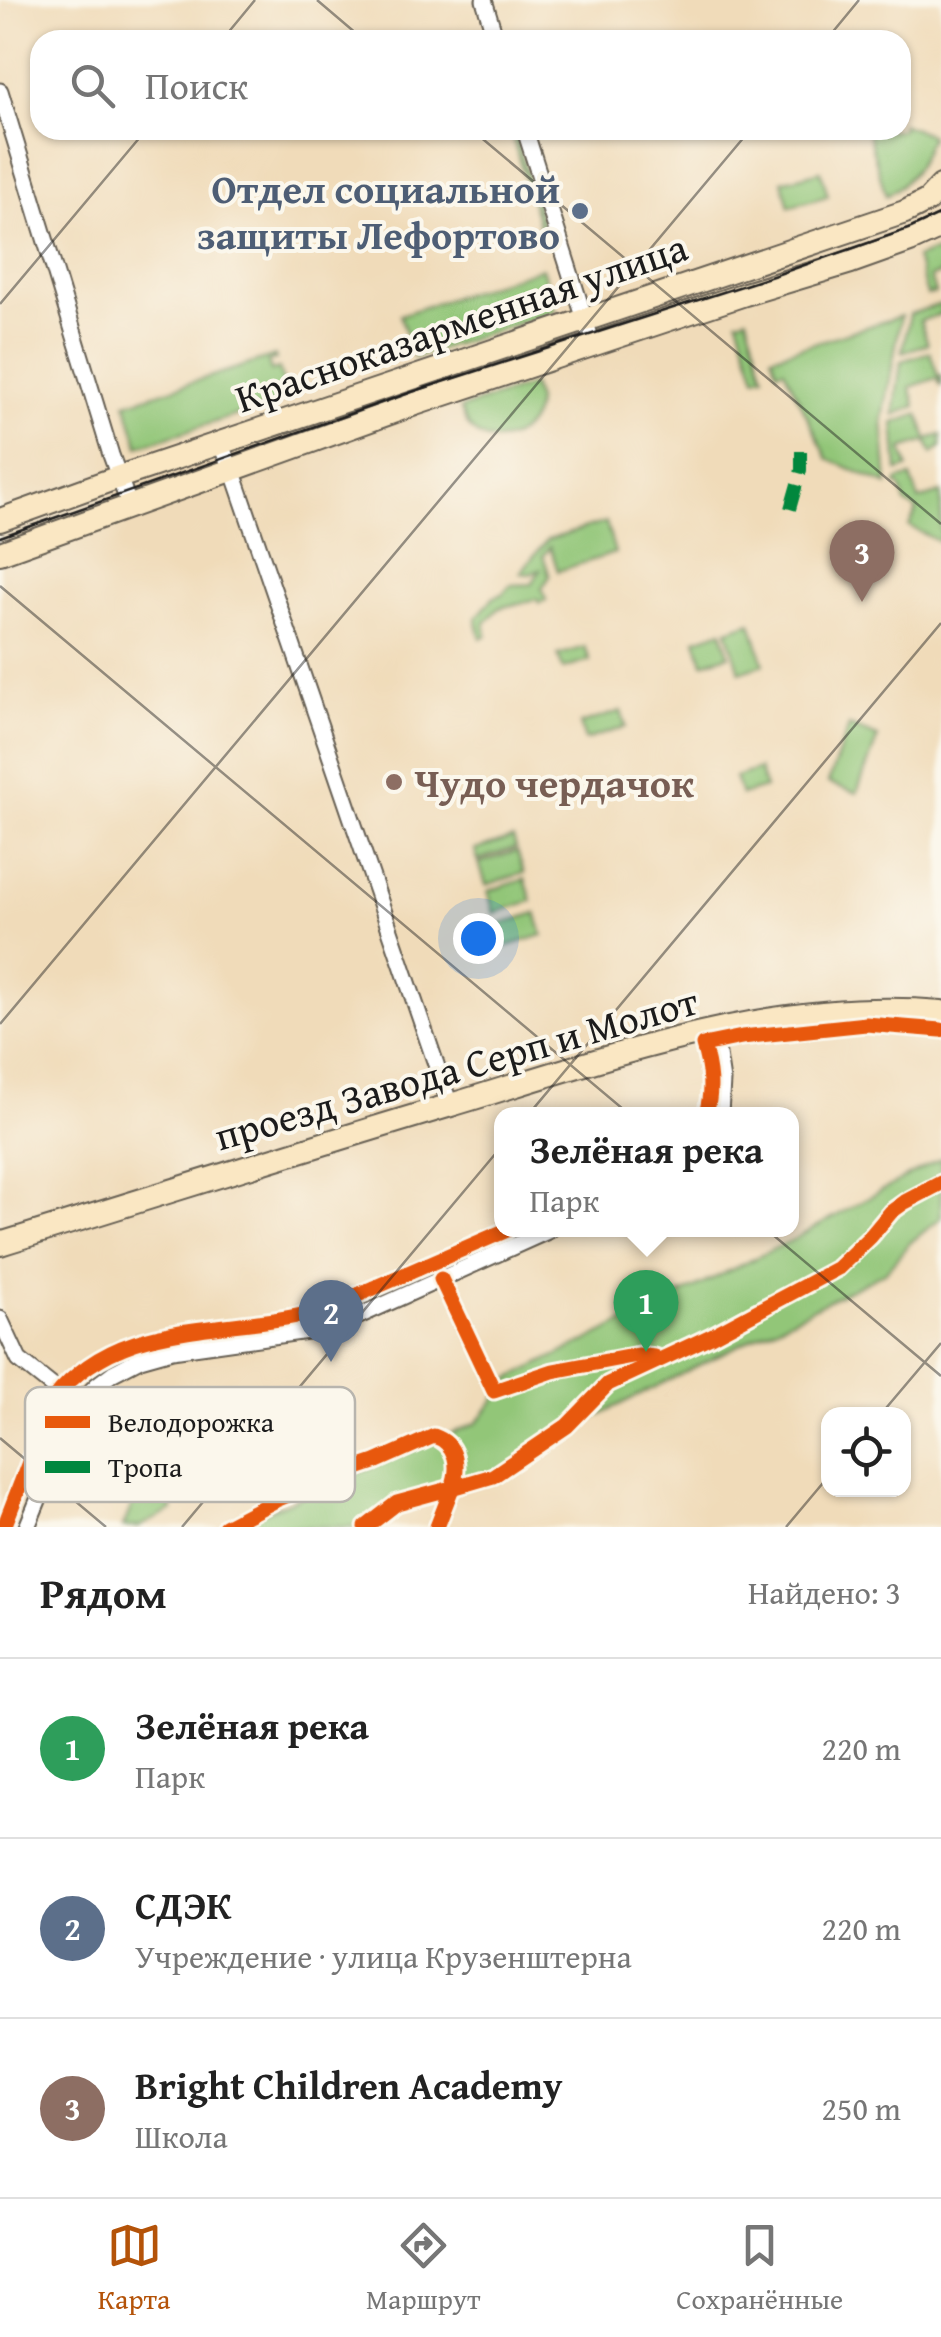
<!DOCTYPE html>
<html lang="ru">
<head>
<meta charset="utf-8">
<style>
  :root { --surface:#fff; --page:#f6f6f6; --text:#222; --muted:#767676; --line:#e0e0e0; --accent:#b45309 }
  body { margin:0; font-family:"Gentium Book Plus",serif; background:var(--page); color:var(--text) }
  .controls { position:absolute; right:30px; bottom:30px; display:grid; overflow:hidden; border-radius:20px; box-shadow:0 2px 8px #0004 }
  .controls button { width:90px; height:90px; display:grid; place-items:center; padding:0; border:0; border-bottom:2px solid var(--line); background:var(--surface); color:var(--text); font:50px sans-serif }
  .you { position:absolute; left:478px; top:938px; width:35px; height:35px; margin:-25px; border:8px solid #fff; border-radius:50%; background:#1a73e8; box-shadow:0 0 0 15px #1a73e833 }
  .badge { display:grid; place-items:center; width:65px; height:65px; border-radius:50%; background:var(--accent); color:#fff; font-size:32px; font-weight:700 }
  .pin { position:absolute; translate:-50% -82px; filter:drop-shadow(0 2px 5px #0008) }
  .pin::after { content:''; position:absolute; top:52px; width:35px; height:30px; background:inherit; clip-path:polygon(0 0,100% 0,50% 100%) }
  .popup { position:absolute; left:494px; top:1107px; width:305px; height:130px; box-sizing:border-box; display:grid; place-content:center; border-radius:20px; background:var(--surface); filter:drop-shadow(0 2px 8px #0005); font-size:32px; white-space:nowrap; color:var(--muted) }
  .popup b { font-size:38px; color:var(--text) }
  .popup::after { content:''; position:absolute; left:50%; top:100%; margin-left:-20px; border:20px solid transparent; border-top-color:var(--surface) }
  .list { margin:0; padding:0; list-style:none }
  h2 { display:flex; justify-content:space-between; align-items:center; height:130px; margin:0; padding:0 40px; font-size:42px }
  h2 small { font-size:32px; font-weight:400; color:var(--muted) }
  .list li { display:grid; grid-template-columns:65px 1fr auto; gap:30px; align-items:center; box-sizing:border-box; height:180px; padding:0 40px; border-top:2px solid var(--line) }
  .list b { display:block; font-size:38px; white-space:nowrap }
  .list p { margin:0; font-size:32px; white-space:nowrap; color:var(--muted) }
  .list em { font-size:32px; font-style:normal; color:var(--muted) }
  .icon { flex:none; width:55px; height:55px; fill:none; stroke:currentColor; stroke-width:2; stroke-linecap:round; stroke-linejoin:round }
  .map { position:relative; flex:none; width:941px; height:1527px; overflow:hidden }
  .search { position:absolute; background:var(--surface); box-shadow:0 2px 8px #0004; left:30px; right:30px; top:30px; height:110px; display:flex; align-items:center; gap:25px; box-sizing:border-box; padding:0 35px; border-radius:30px; color:var(--muted); font-size:38px }
  .sheet { height:670px; background:var(--surface) }
  nav { display:flex; justify-content:space-around; align-items:center; box-sizing:border-box; height:140px; border-top:2px solid var(--line); background:var(--surface); font-size:28px; color:var(--muted) }
  nav a { display:grid; justify-items:center; gap:5px }
  nav .on { color:var(--accent) }
  .map>svg:first-child { display:block }
</style>
</head>
<body>
<div class="map">
<svg width="941" height="1527" viewBox="0 0 941 1527">
  <rect width="100%" height="100%" fill="#fbf7ec"/>
  <filter id="ink" filterUnits="userSpaceOnUse"><feTurbulence type="fractalNoise" baseFrequency=".01" numOctaves="2"/><feDisplacementMap in="SourceGraphic" scale="20" xChannelSelector="R" yChannelSelector="G"/><feConvolveMatrix kernelMatrix="1 2 1 2 8 2 1 2 1" color-interpolation-filters="sRGB"/></filter>
  <filter id="wash" filterUnits="userSpaceOnUse"><feTurbulence type="fractalNoise" baseFrequency=".0048" numOctaves="4" result="noise"/><feDisplacementMap in="SourceGraphic" scale="40" xChannelSelector="R" yChannelSelector="G"/><feGaussianBlur stdDeviation="2.25" result="paint"/><feColorMatrix in="noise" values="0 0 0 0 0 0 0 0 0 0 0 0 0 0 0 0 0 1.4 0 .05"/><feComposite in="paint" operator="in"/></filter>
  <g filter="url(#wash)">
    <rect width="100%" height="100%" fill="#f0dbb9"/>
    <!-- green -->
    <g fill="#92c678" stroke="#57714a" stroke-width="2.5">
      <path d="M 901,124 L 931,135 C 919,165 914,178 886,196 L 867,130 L 901,130 Z"/>
      <polygon points="510,130 514,130 545,232 541,233"/>
      <polygon points="821,171 828,196 789,207 782,181"/>
      <polygon points="932,252 941,252 941,274 930,277 935,293 927,295 916,258"/>
      <polygon points="542,268 556,311 414,358 400,315"/>
      <polygon points="941,304 941,314 920,321 928,344 902,352 910,314"/>
      <polygon points="901,316 883,419 888,485 828,459 784,369 777,371 772,356"/>
      <polygon points="747,317 764,375 756,377 738,320"/>
      <polygon points="930,352 938,376 941,376 941,387 937,378 910,387 916,406 894,415 901,361"/>
      <polygon points="275,356 276,359 268,362 271,371 279,369 288,399 139,446 126,403"/>
      <path d="M 532,385 C 533,391 536,396 536,401 C 537,430 503,450 478,435 C 468,429 465,419 460,409 Z"/>
      <polygon points="919,414 927,439 941,435 941,447 932,454 927,441 902,449 908,468 898,471 894,423"/>
      <polygon points="911,477 919,500 941,493 941,543 909,526 917,510 905,503 900,486 896,485 898,480"/>
      <polygon points="606,522 615,553 558,571 550,547 543,556 550,576 542,588 546,600 539,603 537,599 499,608 485,623 487,635 481,638 476,618 494,597 502,594 510,585 532,584 540,570 530,574 520,573 547,540"/>
      <polygon points="751,622 764,664 740,672 727,630"/>
      <polygon points="722,630 729,655 703,663 696,639"/>
      <polygon points="585,647 590,661 563,669 558,655"/>
      <polygon points="621,711 626,727 585,740 580,724"/>
      <polygon points="849,726 878,737 857,793 828,783"/>
      <polygon points="759,769 765,788 741,795 735,777"/>
      <polygon points="513,838 516,848 478,860 475,850"/>
      <polygon points="517,851 524,873 486,885 479,863"/>
      <polygon points="525,879 532,901 494,913 488,891"/>
      <polygon points="536,913 543,935 505,947 498,925"/>
      <polygon points="941,1158 941,1218 911,1242 885,1272 565,1432 499,1474 398,1506 371,1527 228,1527 477,1423 511,1378 794,1239"/>
      <polygon points="153,1470 173,1510 139,1527 123,1527 144,1475"/>
    </g>
  </g>
  <g filter="url(#ink)">
    <g fill="none" stroke-linecap="round" stroke-linejoin="round">
      <!-- street casing -->
      <g stroke="#665f53" stroke-width="19">
        <g id="street">
          <polyline points="484,0 496,40"/>
          <polyline points="0,91 111,455 130,507"/>
          <polyline points="525,130 593,345"/>
          <polyline points="220,443 235,478 450,1105"/>
          <polyline points="714,1029 722,1081 720,1114"/>
          <polyline points="0,1319 19,1360 77,1406"/>
          <polyline points="27,1527 77,1406 97,1385 113,1373 140,1359 172,1350 322,1329 341,1324 550,1230"/>
        </g>
      </g>
      <!-- secondary casing -->
      <g stroke="#665f53" stroke-width="26">
        <g id="secondary">
          <polyline points="0,520 119,477 905,212 927,201 941,186"/>
          <polyline points="0,553 415,404 745,294 851,262 910,241 941,227"/>
          <path d="M 0,1244 C 150,1198 300,1150 451,1105 C 610,1057 773,997 941,1012"/>
        </g>
      </g>
      <!-- street -->
      <use href="#street" stroke="#fff" stroke-width="15"/>
      <!-- secondary -->
      <use href="#secondary" stroke="#fae7c3" stroke-width="22"/>
      <!-- tram -->
      <polyline stroke="#1c1c1c" stroke-width="2.5" points="0,537 412,392 776,275 911,228 941,214"/>
      <!-- quiet -->
      <polyline stroke="#00873e" stroke-width="12" stroke-dasharray="25 12" stroke-linecap="butt" points="790,509 801,470 801,451"/>
      <!-- cycleway casing -->
      <g stroke="#fbf7ec" stroke-width="21">
        <g id="cycleway">
          <path d="M 706,1114 C 713,1090 710,1069 703,1045 L 742,1037 L 866,1024 L 941,1030"/>
          <polyline points="441,1279 494,1391 553,1371 638,1355 654,1357"/>
          <polyline points="452,1488 493,1476 567,1426 608,1384 711,1336 838,1268 871,1236 891,1212 905,1202 941,1183"/>
          <path d="M 4,1527 L 53,1400 C 119,1314 229,1336 323,1310 L 507,1230"/>
          <path d="M 225,1527 L 276,1500 L 331,1477 L 375,1462 L 434,1436 C 457,1444 460,1466 452,1488"/>
          <polyline points="366,1527 397,1503 452,1488 437,1527"/>
        </g>
      </g>
      <!-- cycleway -->
      <use href="#cycleway" stroke="#e8590c" stroke-width="15"/>
    </g>
  </g>
  <!-- ticks -->
  <path fill="none" stroke="#1c1c1c" stroke-width="2.5" stroke-opacity="0.45" d="M 317,0 L 364,40M 222,40 L 255,0M 826,40 L 859,0M 472,130 L 941,524M 0,304 L 146,130M 0,586 L 941,1376M 0,1024 L 750,130M 881,1414 L 941,1343M 0,1438 L 106,1527M 182,1527 L 941,623M 786,1527 L 828,1477"/>
  <!-- markers -->
  <circle fill="#5c6f8a" stroke="#fbf7ec" stroke-width="4" cx="580" cy="211" r="10"/>
  <circle fill="#8d6e63" stroke="#fbf7ec" stroke-width="4" cx="394" cy="782" r="10"/>
  <g text-anchor="middle" dominant-baseline="central" stroke-width="8" stroke-linejoin="round" paint-order="stroke">
    <!-- service labels -->
    <g font-size="40" font-weight="bold" fill="#4e5e75" stroke="#fbf7ec" text-anchor="end">
      <text x="560" y="188">Отдел социальной<tspan x="560" dy="46">защиты Лефортово</tspan></text>
    </g>
    <!-- street labels -->
    <g font-size="40" fill="#1c1c1c" stroke="#fbf7ec">
      <text transform="translate(461 322) rotate(-19)">Красноказарменная улица</text>
      <text transform="translate(456 1068) rotate(-16)">проезд Завода Серп и Молот</text>
    </g>
    <!-- education labels -->
    <g font-size="40" font-weight="bold" fill="#785e54" stroke="#fbf7ec" text-anchor="start">
      <text x="414" y="782">Чудо чердачок</text>
    </g>
  </g>
  <!-- legend -->
  <rect x="25" y="1387" width="330" height="115" rx="15" fill="#fbf7ec" stroke="#b8b5ae" stroke-width="2.5"/>
  <rect x="45" y="1416" width="45" height="12" fill="#e8590c"/>
  <rect x="45" y="1461" width="45" height="12" fill="#00873e"/>
  <g font-size="28" fill="#1c1c1c">
    <text x="108" y="1432">Велодорожка</text>
    <text x="108" y="1477">Тропа</text>
  </g>
</svg>
<div class="controls">
<button><svg class="icon" aria-label="locate" viewBox="0 0 24 24"><circle cx="12" cy="12" r="6"/><path d="M12 2v4M12 18v4M2 12h4M18 12h4"/></svg></button>
</div>
<div class="you"></div>
<div class="pin badge" style="left:646px;top:1352px;background:#2e9e5b">1</div>
<div class="popup"><b>Зелёная река</b>Парк</div>
<div class="pin badge" style="left:331px;top:1362px;background:#5c6f8a">2</div>
<div class="pin badge" style="left:862px;top:602px;background:#8d6e63">3</div>
<div class="search"><svg class="icon" aria-label="search" viewBox="0 0 24 24"><circle cx="10" cy="10" r="6"/><path d="M15 15l6 6"/></svg>Поиск</div>
</div>
<section class="sheet">
<h2>Рядом<small>Найдено: 3</small></h2>
<ul class="list">
<li><span class="badge" style="background:#2e9e5b">1</span><div><b>Зелёная река</b><p>Парк</p></div><em>220 m</em></li>
<li><span class="badge" style="background:#5c6f8a">2</span><div><b>СДЭК</b><p>Учреждение · улица Крузенштерна</p></div><em>220 m</em></li>
<li><span class="badge" style="background:#8d6e63">3</span><div><b>Bright Children Academy</b><p>Школа</p></div><em>250 m</em></li>
</ul>
</section>
<nav>
<a class="on"><svg class="icon" aria-label="map" viewBox="0 0 24 24"><path d="M3 6l6-2 6 2 6-2v14l-6 2-6-2-6 2zM9 4v14M15 6v14"/></svg>Карта</a>
<a><svg class="icon" aria-label="directions" viewBox="0 0 24 24"><path d="M12 3l9 9-9 9-9-9zM9 14v-3h6M13 9l2 2-2 2"/></svg>Маршрут</a>
<a><svg class="icon" aria-label="saved" viewBox="0 0 24 24"><path d="M7 4h10v16l-5-4-5 4z"/></svg>Сохранённые</a>
</nav>
</body>
</html>
